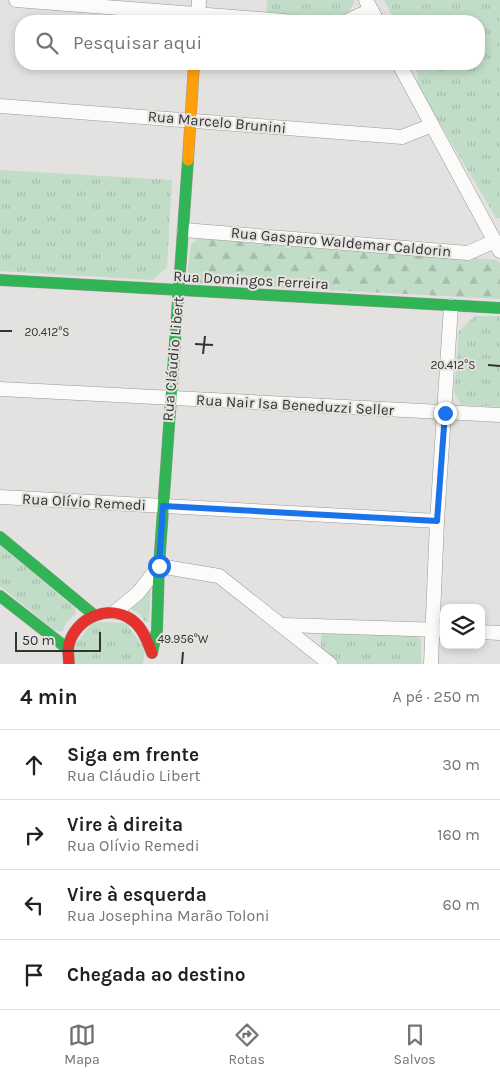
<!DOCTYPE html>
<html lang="pt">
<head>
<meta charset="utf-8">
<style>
  :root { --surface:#fff; --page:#f6f6f6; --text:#202124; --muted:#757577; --line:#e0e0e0; --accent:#71706e }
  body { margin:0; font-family:Karla,sans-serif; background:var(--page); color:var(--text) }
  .controls { position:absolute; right:15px; bottom:15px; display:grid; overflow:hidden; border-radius:10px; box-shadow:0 2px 8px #0003 }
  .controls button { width:45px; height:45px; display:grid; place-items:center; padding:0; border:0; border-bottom:1px solid var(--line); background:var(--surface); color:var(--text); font:25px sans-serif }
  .scale { position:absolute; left:15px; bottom:12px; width:86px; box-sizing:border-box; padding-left:5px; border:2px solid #333331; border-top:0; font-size:14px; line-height:18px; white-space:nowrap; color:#333331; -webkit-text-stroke:4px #e5e3df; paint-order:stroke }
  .stop { position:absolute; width:15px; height:15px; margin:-11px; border:4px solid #1a73e8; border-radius:50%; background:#fff }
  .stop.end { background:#1a73e8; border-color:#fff; box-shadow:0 1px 5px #0008 }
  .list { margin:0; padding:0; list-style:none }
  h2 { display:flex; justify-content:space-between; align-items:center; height:65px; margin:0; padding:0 20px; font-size:21px }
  h2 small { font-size:16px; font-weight:400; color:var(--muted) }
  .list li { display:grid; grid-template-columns:32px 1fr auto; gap:15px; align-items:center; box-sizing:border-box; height:70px; padding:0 20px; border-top:1px solid var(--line) }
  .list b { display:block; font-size:19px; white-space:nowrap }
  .list p { margin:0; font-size:16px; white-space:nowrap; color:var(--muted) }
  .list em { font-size:16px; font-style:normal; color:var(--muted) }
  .icon { flex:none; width:28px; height:28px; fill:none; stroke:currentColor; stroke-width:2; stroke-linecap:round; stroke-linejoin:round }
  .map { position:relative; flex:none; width:500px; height:664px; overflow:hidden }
  .search { position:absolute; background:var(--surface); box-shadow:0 2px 8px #0003; left:15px; right:15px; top:15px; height:55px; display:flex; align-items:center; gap:12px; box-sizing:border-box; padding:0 18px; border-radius:20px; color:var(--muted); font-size:19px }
  .sheet { height:345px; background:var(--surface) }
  nav { display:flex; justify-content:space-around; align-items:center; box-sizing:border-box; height:70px; border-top:1px solid var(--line); background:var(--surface); font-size:14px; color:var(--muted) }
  nav a { display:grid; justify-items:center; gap:2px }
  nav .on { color:var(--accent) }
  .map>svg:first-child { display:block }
</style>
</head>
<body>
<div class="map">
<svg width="500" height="664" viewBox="0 0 500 664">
  <defs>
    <pattern id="grass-tufts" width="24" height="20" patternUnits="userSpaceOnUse" patternTransform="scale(1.25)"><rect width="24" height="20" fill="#c1dcc7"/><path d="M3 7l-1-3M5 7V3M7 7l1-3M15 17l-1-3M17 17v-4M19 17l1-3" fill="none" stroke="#a6bdab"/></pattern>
    <pattern id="forest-firs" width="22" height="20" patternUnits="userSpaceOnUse" patternTransform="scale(1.25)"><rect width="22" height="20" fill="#c1dcc7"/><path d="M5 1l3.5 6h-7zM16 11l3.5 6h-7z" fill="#a6bdab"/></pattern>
  </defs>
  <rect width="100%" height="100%" fill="#e4e2e0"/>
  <!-- grass -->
  <g fill="url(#grass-tufts)">
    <path d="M 267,0 L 354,0 C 354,9 345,16 336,18 C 318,20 286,15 266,14 Z"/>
    <polygon points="384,0 500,0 500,218 496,218 416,83 418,75 415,64 479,64 479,21 395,21"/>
    <polygon points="0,170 172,180 167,267 153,280 0,271"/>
    <polygon points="475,316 500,316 500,407 461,405 454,392 459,331"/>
    <polygon points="0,544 75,608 76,614 67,621 62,632 54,630 0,586"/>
    <polygon points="151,586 149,622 145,622 140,614 132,610 130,605"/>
    <polygon points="93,622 126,623 145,650 143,664 74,664 73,647"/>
    <polygon points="327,632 414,635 421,639 421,664 337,664 321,651 321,635"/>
  </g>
  <!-- forest -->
  <polygon fill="url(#forest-firs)" points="204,235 496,260 500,263 500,299 197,283 188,271 191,244"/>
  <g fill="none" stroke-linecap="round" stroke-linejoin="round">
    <!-- street casing -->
    <g stroke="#999896" stroke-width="15">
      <g id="street">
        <polyline points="16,0 285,21"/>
        <polyline points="366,0 377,21"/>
        <polyline points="198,21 199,0"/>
        <polyline points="347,21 371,10"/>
        <polyline points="399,64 500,251"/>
        <polyline points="0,106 402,137 432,125"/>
        <polyline points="184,230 468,253 495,241"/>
        <polyline points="0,389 500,415"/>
        <polyline points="0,497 437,521"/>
        <polyline points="115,612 138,593 159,566 219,576 330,664"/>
        <polyline points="283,625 443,630"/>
        <polyline points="481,632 500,633"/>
        <polyline points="431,664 437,521 451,306"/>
      </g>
    </g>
    <!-- fast casing -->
    <g stroke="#999896" stroke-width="12">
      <g id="fast">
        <polyline points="0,280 500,308"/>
        <polyline points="0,537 94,615"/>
        <polyline points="0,596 68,649"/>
        <polyline points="152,653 157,630 159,566 188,160"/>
      </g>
    </g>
    <!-- slow casing -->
    <g stroke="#999896" stroke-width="12">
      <polyline id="slow" points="188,160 194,64"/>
    </g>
    <!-- jam casing -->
    <g stroke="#999896" stroke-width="12">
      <path id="jam" d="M 69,664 C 69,658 67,650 69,644 C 76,618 109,603 132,620 C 143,628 147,641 152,653"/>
    </g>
    <!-- street -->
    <use href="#street" stroke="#fbfbfa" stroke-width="14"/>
    <!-- fast -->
    <use href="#fast" stroke="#30b455" stroke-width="11"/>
    <!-- slow -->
    <use href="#slow" stroke="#ff9f0a" stroke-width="11"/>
    <!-- jam -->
    <use href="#jam" stroke="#e5322d" stroke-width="11"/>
  </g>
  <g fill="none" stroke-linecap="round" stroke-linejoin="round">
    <!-- route -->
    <polyline stroke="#1a73e8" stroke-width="6" points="159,566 163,506 437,521 445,413"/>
  </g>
  <!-- ticks -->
  <path fill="none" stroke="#333331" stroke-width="2" d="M 0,331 L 12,331M 195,344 L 213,345M 203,354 L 205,336M 488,365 L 500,366M 182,664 L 183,652"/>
  <g text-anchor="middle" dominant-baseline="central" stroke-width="4" stroke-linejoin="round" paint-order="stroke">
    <!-- street labels -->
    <g font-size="15" fill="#333331" stroke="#e5e3df">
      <text transform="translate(217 122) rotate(5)">Rua Marcelo Brunini</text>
      <text transform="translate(341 242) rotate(5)">Rua Gasparo Waldemar Caldorin</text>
      <text transform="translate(251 280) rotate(3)">Rua Domingos Ferreira</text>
      <text transform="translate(173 359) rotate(-85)">Rua Cláudio Libert</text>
      <text transform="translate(295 405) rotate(3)">Rua Nair Isa Beneduzzi Seller</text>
      <text transform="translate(84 502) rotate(3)">Rua Olívio Remedi</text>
    </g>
  </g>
  <g font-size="12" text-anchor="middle" fill="#333331" stroke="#e5e3df" stroke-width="4" stroke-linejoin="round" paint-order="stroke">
    <text x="47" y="336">20.412°S</text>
    <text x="453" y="369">20.412°S</text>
    <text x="183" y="643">49.956°W</text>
  </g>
</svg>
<div class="controls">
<button><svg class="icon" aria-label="layers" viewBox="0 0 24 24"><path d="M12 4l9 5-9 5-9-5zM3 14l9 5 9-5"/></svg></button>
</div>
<div class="scale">50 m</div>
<div class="stop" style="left:159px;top:566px"></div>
<div class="stop end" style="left:445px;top:413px"></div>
<div class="search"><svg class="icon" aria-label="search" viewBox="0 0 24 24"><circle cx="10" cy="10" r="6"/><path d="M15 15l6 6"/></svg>Pesquisar aqui</div>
</div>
<section class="sheet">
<h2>4 min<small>A pé · 250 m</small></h2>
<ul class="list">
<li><svg class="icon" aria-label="ahead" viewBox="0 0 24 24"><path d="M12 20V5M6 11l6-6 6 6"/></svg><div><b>Siga em frente</b><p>Rua Cláudio Libert</p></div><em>30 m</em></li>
<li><svg class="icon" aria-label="right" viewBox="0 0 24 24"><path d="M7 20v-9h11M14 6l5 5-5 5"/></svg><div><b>Vire à direita</b><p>Rua Olívio Remedi</p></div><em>160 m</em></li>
<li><svg class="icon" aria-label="left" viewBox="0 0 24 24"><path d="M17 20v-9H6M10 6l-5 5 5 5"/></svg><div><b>Vire à esquerda</b><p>Rua Josephina Marão Toloni</p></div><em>60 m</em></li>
<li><svg class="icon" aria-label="arrive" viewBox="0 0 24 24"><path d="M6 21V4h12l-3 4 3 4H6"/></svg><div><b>Chegada ao destino</b></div></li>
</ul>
</section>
<nav>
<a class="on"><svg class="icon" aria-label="map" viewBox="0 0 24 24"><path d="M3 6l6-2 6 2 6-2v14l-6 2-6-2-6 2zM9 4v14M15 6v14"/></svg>Mapa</a>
<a><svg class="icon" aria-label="directions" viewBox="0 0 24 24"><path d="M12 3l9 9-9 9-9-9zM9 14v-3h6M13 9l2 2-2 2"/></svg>Rotas</a>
<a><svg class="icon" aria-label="saved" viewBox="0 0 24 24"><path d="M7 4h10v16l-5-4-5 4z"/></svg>Salvos</a>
</nav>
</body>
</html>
